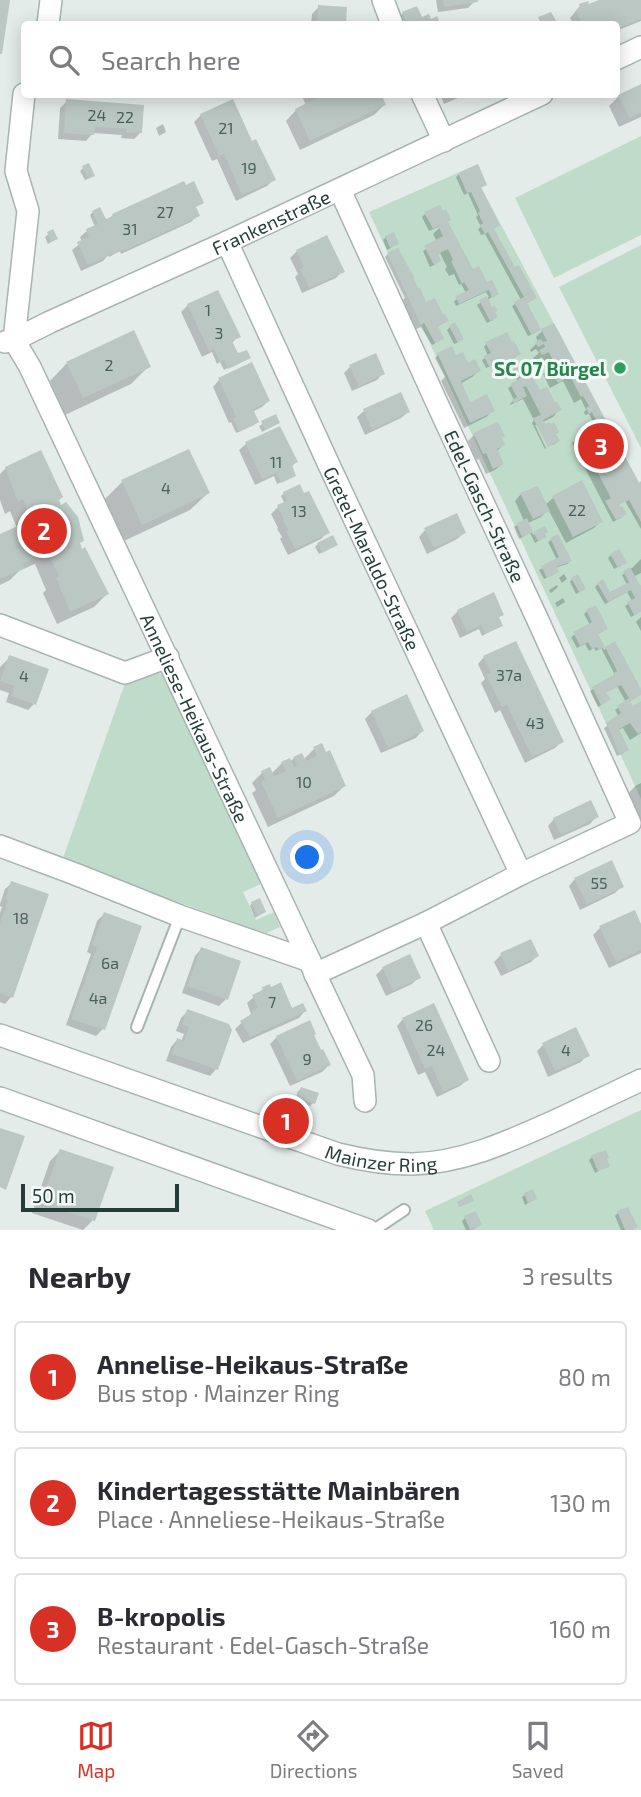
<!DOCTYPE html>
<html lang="en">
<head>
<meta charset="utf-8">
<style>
  :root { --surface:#fff; --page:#f2f2f3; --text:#2b2b33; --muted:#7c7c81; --line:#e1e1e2; --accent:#d93025 }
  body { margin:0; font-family:"Exo 2",sans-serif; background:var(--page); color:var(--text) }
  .scale { position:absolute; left:21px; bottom:18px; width:158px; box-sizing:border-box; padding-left:7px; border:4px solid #253d39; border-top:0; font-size:19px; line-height:24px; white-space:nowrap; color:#253d39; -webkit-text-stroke:5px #f5f9f7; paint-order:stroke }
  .you { position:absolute; left:308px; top:858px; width:24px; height:24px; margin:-18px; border:5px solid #fff; border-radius:50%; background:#1a73e8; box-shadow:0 0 0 10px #1a73e833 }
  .badge { display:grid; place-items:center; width:46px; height:46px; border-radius:50%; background:var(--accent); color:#fff; font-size:23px; font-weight:700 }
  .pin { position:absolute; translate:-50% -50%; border:4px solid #fff; box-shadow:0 2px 7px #0006 }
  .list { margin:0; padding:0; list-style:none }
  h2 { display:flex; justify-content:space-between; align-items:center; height:91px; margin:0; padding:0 28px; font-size:30px }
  h2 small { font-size:23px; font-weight:400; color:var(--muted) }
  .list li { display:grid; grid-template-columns:46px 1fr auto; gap:21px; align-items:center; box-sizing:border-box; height:112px; margin:0 14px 14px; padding:0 14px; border:2px solid var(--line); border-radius:7px }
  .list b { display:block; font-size:26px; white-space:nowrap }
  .list p { margin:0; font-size:23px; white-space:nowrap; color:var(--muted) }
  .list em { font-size:23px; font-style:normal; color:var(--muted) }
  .icon { flex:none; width:38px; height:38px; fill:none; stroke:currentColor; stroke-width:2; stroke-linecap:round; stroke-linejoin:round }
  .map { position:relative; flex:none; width:641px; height:1230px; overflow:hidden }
  .search { position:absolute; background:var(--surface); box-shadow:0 4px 18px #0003; left:21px; right:21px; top:21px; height:77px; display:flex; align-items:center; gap:18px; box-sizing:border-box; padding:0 24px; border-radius:7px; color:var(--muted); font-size:26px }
  .sheet { height:469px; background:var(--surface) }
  nav { display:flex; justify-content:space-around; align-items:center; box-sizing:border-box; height:98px; border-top:2px solid var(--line); background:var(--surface); font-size:19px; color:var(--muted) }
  nav a { display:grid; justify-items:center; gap:4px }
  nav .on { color:var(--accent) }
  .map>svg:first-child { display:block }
</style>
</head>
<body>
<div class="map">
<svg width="641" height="1230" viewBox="0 0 641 1230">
  <rect width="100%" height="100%" fill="#e4ecea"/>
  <!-- green -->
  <g fill="#bfdcca">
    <polygon points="641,136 641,235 554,278 515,198"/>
    <polygon points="478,164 487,185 481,188 491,206 641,486 641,799 369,212"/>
    <polygon points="641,245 641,448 559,287"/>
    <polygon points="150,670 163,675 261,884 243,892 256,920 274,912 280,927 266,933 62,861 125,683"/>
    <polygon points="641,1110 641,1230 434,1230 425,1211"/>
  </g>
  <!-- shadow -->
  <g fill="#0003">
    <polygon points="436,0 475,0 475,1 468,8 438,12"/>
    <polygon points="601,0 641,0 641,21 616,31 616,24 573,24 570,18 580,6 588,6"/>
    <polygon points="319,7 345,9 344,24 311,24 312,14"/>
    <polygon points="403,13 430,21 436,19 438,24 403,24 400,16"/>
    <polygon points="641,86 641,117 619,127 609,106 619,96"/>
    <polygon points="301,94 379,94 384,105 374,115 300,150 286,121 296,110 306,105"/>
    <polygon points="440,94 467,94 444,104"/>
    <polygon points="67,101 141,132 134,139 121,138 122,135 93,133 86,141 58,139 60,108"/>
    <polygon points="201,115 251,143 273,180 267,186 236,201 217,159 212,161 194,122"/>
    <polygon points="163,124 166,132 159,136 156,128"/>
    <polygon points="83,168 90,178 85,180 80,171"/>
    <polygon points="459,174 485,184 480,188 493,229 515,270 535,298 526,304 540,330 528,336 512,306 521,300 485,234 481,235 478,229 481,227 476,217 478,215 468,193 464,195 456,177"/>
    <polygon points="93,212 105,222 113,215 198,215 191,222 121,254 120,251 109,257 108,255 103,261 81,271 72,250 82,242 80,237 87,231 95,227 90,215"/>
    <polygon points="425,214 446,222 472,271 497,294 487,300 495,317 493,320 487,323 477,305 489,297 486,292 456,306 454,301 466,293 461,284 459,285 454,274 449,276 445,269 447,267 440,253 436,255 436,264 430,267 423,251 437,242 433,234 442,225 429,231 422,217"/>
    <polygon points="53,231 56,239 48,244 45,237"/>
    <polygon points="386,237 397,244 387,250 383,240"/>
    <polygon points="297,251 342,271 336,278 302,293 295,277 298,274 290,258"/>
    <polygon points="388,254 426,304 446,321 437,327 442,338 439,341 432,345 421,327 414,330 401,302 405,298 385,257"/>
    <polygon points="188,305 238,336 232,343 237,356 248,358 224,370 220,362 217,364 212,352 202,357 181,312"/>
    <polygon points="554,325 638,485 641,486 641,529 625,501 617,506 622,517 613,522 572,443 579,437 596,428 589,414 585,415 584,412 586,410 581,399 574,403 563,381 550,388 543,374 548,370 542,357 535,361 533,358 539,353 536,349 531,352 530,350 538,342 536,337 542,331"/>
    <polygon points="450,327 459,342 454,344 447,330"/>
    <polygon points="486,344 516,357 497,366 496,364 486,368 482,360 488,356 484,347"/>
    <polygon points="438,355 455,358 479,371 472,377 460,384 469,404 493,410 486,417 464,428 441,381 445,377 435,358"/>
    <polygon points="67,363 149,366 131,384 65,415 50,381"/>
    <polygon points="350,367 383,373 377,380 352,391 344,373"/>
    <polygon points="515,369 532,381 526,387 535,383 540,392 559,410 553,417 543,422 558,441 555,444 549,446 539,425 535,425 546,448 545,449 532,423 534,420 523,399 510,405 510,404 514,400 508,388 518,382 512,371"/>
    <polygon points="219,380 268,401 262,407 252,412 257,422 254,425 236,433 231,422 229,423 213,387"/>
    <polygon points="364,411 408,412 401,418 365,435 357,417"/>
    <polygon points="276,416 275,425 262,432 259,426"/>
    <polygon points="474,435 503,445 496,452 502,464 495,470 486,474 479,459 476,460 468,441"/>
    <polygon points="246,444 296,462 291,467 291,478 277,484 274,476 255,485 239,450"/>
    <polygon points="6,468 57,501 78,544 107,594 94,607 57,624 43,593 46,590 35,564 19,571 10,580 0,585 0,536 17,528 10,511 5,514 0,500 0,474"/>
    <polygon points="122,482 208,493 190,510 124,541 105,499"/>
    <polygon points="581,483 601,521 594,528 566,543 548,509 541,517 528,523 533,535 535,533 544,535 542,539 535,543 530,533 519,539 514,527 524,521 515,501 521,494 545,505 553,498"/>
    <polygon points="284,493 328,532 321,539 288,555 280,539 282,537 277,529 278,528 271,514 278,507 285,504 281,496"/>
    <polygon points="425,530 464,533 457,539 427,554 419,537"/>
    <polygon points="558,536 570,561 567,564 555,568 554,574 544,579 539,570 557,560 548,542"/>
    <polygon points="318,544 336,545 319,554 315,547"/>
    <polygon points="611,555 622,565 614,569 608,558"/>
    <polygon points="641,559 641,573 633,577 641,587 641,611 631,617 625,606 632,601 627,592 605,604 595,587 598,584 609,594 627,585 622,575 632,568"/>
    <polygon points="564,574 567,579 562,583 559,578"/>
    <polygon points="572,579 581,591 576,594 570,582"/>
    <polygon points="557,585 558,587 551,593 549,590"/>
    <polygon points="563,598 565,602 557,607 555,603"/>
    <polygon points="458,611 502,614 497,619 500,626 482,636 479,629 460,638 451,618"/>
    <polygon points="587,611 603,631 597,635 604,650 606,648 641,693 629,702 633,708 641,703 641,733 630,740 623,728 617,730 624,753 617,756 604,728 619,717 615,710 626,702 617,686 605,693 606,702 598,707 590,691 615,675 601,648 596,651 594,648 589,651 585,644 577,648 571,637 590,625 584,614"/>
    <polygon points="641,617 641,631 636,622"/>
    <polygon points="10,657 34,704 28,710 6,702 9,693 0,690 0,667"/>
    <polygon points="484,657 561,742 555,748 525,763 500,710 495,713 481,683 485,679 478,664"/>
    <polygon points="372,712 422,731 416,738 381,753 365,719"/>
    <polygon points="314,749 344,786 334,796 268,827 252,793 256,790 252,783 262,773 271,774 282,763 290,762 294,758 303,760"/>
    <polygon points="641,783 641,820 629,793 635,786"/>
    <polygon points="596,817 590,824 554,840 548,826 554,819"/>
    <polygon points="575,879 622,886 615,893 580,910 569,886"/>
    <polygon points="12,883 11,997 5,1004 0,1002 0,913 2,907 0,906 0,904 5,889"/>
    <polygon points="252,903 264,912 255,918 250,906"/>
    <polygon points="634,912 641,928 641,953 609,968 593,935 600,928"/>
    <polygon points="104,914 103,1029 96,1036 66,1025 91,954 87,952 97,921"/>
    <polygon points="201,949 239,962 226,999 219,1006 182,993 195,956"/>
    <polygon points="501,955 537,956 531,962 501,976 494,962"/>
    <polygon points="383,968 419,977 412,984 386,996 376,975"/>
    <polygon points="263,989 291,1010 305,1011 299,1018 243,1043 235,1029 251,1014 247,1003"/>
    <polygon points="188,1011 216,1069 210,1076 166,1061 171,1047 177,1040 181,1042 184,1034 176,1031 181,1018"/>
    <polygon points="403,1019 467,1080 460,1086 437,1097 425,1072 418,1075 397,1026"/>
    <polygon points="312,1036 329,1065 322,1072 290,1086 270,1044 277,1037"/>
    <polygon points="543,1045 587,1055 581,1062 548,1077 537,1051"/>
    <polygon points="301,1089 313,1103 310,1106 295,1101 298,1091"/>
    <polygon points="60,1151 93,1220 83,1230 32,1213 50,1161"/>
    <polygon points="592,1157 605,1160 608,1166 595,1173 589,1160"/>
    <polygon points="525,1195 535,1199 525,1205 522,1197"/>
    <polygon points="618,1213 636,1227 632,1230 621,1230 615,1216"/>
    <polygon points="465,1218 480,1225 472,1230 466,1230 462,1221"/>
  </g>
  <!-- building -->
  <g fill="#bac7c3">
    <polygon points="0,0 10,0 2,54 0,54"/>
    <polygon points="443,0 478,0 478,2 444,7"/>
    <polygon points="599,0 641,0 641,19 617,29 617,24 582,24 576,10 580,8 579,4 588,1 589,4"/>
    <polygon points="318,5 347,7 346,24 317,24"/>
    <polygon points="417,6 422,17 429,14 431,19 437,16 440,24 407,24 402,12"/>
    <polygon points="551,12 558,24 535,24 540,22 538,17"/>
    <polygon points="641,84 641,113 630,118 618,95"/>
    <polygon points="316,94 381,94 386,105 310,141 295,109 317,98"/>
    <polygon points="66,99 144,105 142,133 127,132 127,129 95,127 94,135 64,133"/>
    <polygon points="233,99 252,141 256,139 276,180 242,195 224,154 219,156 200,114"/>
    <polygon points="89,163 95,176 88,179 82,166"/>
    <polygon points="478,164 487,185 481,187 500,225 494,229 515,267 519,265 537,298 527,303 541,329 531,334 514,302 524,297 488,232 485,234 480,225 483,223 478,213 480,211 471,192 467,193 458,173"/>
    <polygon points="184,181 186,185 194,181 204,203 196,207 200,216 128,249 112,254 88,265 77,242 89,237 86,229 98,224 92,211 100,207 106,219 113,216 112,214"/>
    <polygon points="440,205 443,211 446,209 451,220 448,222 473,269 479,266 487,282 492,280 499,294 492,298 489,290 459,304 455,296 469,290 464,282 462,284 451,261 453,260 448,249 438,254 441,261 434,265 424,246 443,236 438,226 433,229 424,212"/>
    <polygon points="53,229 58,239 51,242 47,232"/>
    <polygon points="394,232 399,244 390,248 385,236"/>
    <polygon points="327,235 345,272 309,288 300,269 304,267 296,250"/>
    <polygon points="398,248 414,277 413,277 418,288 420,288 426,302 435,298 443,314 445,314 449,321 438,326 444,339 435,343 424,323 421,325 387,253"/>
    <polygon points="218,290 241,337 232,341 238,353 247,350 251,358 228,369 224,360 220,362 214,349 209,351 187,304"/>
    <polygon points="487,296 492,307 495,306 498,311 495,312 498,317 490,321 479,300"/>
    <polygon points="455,322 464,339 458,343 449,326"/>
    <polygon points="554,323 639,483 641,481 641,522 629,500 619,505 620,507 622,506 627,514 616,520 605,501 611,498 578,435 598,424 592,412 589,414 586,408 589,406 583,396 581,397 570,376 558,383 549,366 554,363 549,352 542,355 539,350 545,347 544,344 538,347 535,342 541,339 543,342 547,341 541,329"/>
    <polygon points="134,330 151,367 83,398 66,362"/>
    <polygon points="507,332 512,342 514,341 521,354 500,365 499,362 489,367 484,356 491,353 485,342"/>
    <polygon points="452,346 456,355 463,352 468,363 475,359 481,371 461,381 470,402 487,394 495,411 470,423 437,353"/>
    <polygon points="376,353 385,374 359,386 349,365"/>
    <polygon points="252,362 270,401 253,409 259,422 239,432 233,418 236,417 218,378"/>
    <polygon points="524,362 540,390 547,387 555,402 557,402 562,410 543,420 545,424 550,422 551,424 554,422 559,432 556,434 560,441 548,447 533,418 541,415 526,386 523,387 527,396 514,403 512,400 517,397 510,384 520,378 514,367"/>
    <polygon points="401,392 410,412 372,430 363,409"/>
    <polygon points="276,414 280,423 265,430 261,421"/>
    <polygon points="498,422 505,436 502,438 505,445 497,449 504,464 493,469 486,453 483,454 473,433"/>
    <polygon points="280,426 298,462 292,465 296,476 281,483 276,473 262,479 245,442"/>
    <polygon points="189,449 210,493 142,525 121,480"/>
    <polygon points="41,450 63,497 59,500 61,505 66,502 78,517 84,541 80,543 82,549 85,547 109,594 70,612 56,578 59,576 48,552 23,563 25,568 0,579 0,534 22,524 23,528 34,524 23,499 18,502 5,467"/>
    <polygon points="582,480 603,522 573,537 552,496"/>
    <polygon points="300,484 304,493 309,491 330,533 295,549 286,531 288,530 283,520 284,520 277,505 287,501 283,492"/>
    <polygon points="538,486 550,511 533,519 520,493"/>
    <polygon points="457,513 466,533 434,548 424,528"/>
    <polygon points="527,518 533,532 522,537 516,523"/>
    <polygon points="545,526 548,532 545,534 547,537 538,541 533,532"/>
    <polygon points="558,534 572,561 556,567 559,572 547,578 541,566 559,557 550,538"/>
    <polygon points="333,535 338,545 322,553 317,543"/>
    <polygon points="619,549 627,563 618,568 610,554"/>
    <polygon points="630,567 640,585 641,585 641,611 634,615 627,602 635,598 631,590 608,602 597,583 603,579 610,592 629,582 623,571"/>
    <polygon points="578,574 586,589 579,592 571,578"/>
    <polygon points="494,592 504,615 499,617 503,626 485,634 481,625 467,632 457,610"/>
    <polygon points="596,605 608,629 598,634 605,647 599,650 597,647 592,649 588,642 580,646 573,632 592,622 586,610"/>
    <polygon points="516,641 564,742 532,757 507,705 502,707 486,675 491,672 483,656"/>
    <polygon points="615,641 641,689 641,695 630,701 633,706 641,701 641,732 638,734 630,723 619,729 629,750 620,755 606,723 621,713 617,706 629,698 621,685 606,693 611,699 601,705 592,687 615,674 614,673 617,671 605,647"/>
    <polygon points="9,655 49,669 36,705 11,696 15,686 0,681"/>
    <polygon points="407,694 424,731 388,748 371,711"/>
    <polygon points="322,743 326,752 330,750 346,786 278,818 261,782 265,780 261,771 270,767 274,776 286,771 281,762 290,758 294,767 297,765 293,757 302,753 306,761 317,756 313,747"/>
    <polygon points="591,800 599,817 561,835 553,818"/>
    <polygon points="612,860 624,887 587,904 574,878"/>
    <polygon points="11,881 49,894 13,998 0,993 0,923 8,900 5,899"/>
    <polygon points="260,898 266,912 258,916 251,902"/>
    <polygon points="635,910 641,924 641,950 616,962 599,926"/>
    <polygon points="104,912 142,926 105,1030 71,1019 97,947 92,945"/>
    <polygon points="531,939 539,956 508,971 500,953"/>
    <polygon points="201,947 241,961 228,1000 187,986"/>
    <polygon points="410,954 421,978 393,991 382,967"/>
    <polygon points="281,982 292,1008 303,1003 307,1011 250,1037 240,1021 253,1013 252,1010 258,1008 252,995 263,990 262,987 270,984 271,987"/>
    <polygon points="434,1003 469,1080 443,1092 432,1066 425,1069 402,1018"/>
    <polygon points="187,1009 229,1024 232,1030 218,1070 172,1054 177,1038 184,1041 189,1027 182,1025"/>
    <polygon points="310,1020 316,1034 314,1035 321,1050 323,1049 331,1065 297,1081 276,1036"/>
    <polygon points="576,1027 590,1056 555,1071 542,1043"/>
    <polygon points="301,1087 319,1093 315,1104 297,1098"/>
    <polygon points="0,1128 25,1136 6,1190 0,1187"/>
    <polygon points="60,1149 114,1167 95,1221 41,1203"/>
    <polygon points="606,1150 609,1158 607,1159 610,1167 598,1171 591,1155"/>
    <polygon points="533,1189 537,1199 528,1203 524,1193"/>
    <polygon points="471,1194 474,1201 459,1207 457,1202"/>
    <polygon points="628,1207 638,1227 632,1230 625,1230 617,1211"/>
    <polygon points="476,1211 482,1225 470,1230 464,1216"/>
  </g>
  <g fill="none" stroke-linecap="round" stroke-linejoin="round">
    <!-- service casing -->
    <g stroke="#a7b4b1" stroke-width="14">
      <g id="service">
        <polyline points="137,1027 180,916"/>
        <polyline points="374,1230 404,1210"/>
      </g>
    </g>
    <!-- minor casing -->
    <g stroke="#a7b4b1" stroke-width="24">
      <g id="minor">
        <polyline points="383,0 392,24"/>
        <polyline points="48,24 51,0"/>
        <polyline points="616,59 641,47"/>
        <path id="s1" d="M 24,94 L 16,171 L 28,211 L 14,340 L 30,367 C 124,565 216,763 310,961 L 315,974 L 363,1075 L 365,1101"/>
        <polyline points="422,94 444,141"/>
        <path id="s2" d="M 227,242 L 329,465 L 521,874"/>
        <path id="s3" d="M 5,342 L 14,340 L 50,322 L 227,242 L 542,94"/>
        <polyline points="0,625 125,673 168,657"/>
        <polyline points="0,846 75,874 180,916 310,961"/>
        <polyline points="426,923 489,1061"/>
        <polyline points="315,974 426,923 521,874 630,823 536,616 441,412 340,190"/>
        <polyline points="0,1098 368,1230"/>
      </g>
    </g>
    <!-- tertiary casing -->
    <g stroke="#a7b4b1" stroke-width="24">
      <g id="tertiary">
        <path id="s4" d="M 0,1035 L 338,1154 C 362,1160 386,1164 412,1164 C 464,1163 512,1140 559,1119 C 586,1106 614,1093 641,1080"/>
      </g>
    </g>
    <!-- service -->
    <use href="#service" stroke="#fff" stroke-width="10"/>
    <!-- minor -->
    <use href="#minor" stroke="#fff" stroke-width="21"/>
    <!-- tertiary -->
    <use href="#tertiary" stroke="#fff" stroke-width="21"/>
  </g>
  <!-- markers -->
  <circle fill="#2e9e5b" stroke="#f5f9f7" stroke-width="2.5" cx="620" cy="368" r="7"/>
  <g text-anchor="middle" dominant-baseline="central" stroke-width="6" stroke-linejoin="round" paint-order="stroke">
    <!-- number labels -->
    <g font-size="16" fill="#4a605c">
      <text x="97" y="114">24</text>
      <text x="125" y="116">22</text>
      <text x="226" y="127">21</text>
      <text x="249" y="167">19</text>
      <text x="165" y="211">27</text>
      <text x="130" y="228">31</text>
      <text x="208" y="309">1</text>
      <text x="219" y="332">3</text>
      <text x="109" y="364">2</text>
      <text x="276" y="461">11</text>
      <text x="166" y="487">4</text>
      <text x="577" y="509">22</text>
      <text x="299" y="510">13</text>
      <text x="509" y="674">37a</text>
      <text x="24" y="675">4</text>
      <text x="535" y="722">43</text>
      <text x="304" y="781">10</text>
      <text x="599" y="882">55</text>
      <text x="21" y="917">18</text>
      <text x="110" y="962">6a</text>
      <text x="98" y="997">4a</text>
      <text x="272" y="1001">7</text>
      <text x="424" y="1024">26</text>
      <text x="436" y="1049">24</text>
      <text x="566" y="1049">4</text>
      <text x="307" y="1058">9</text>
    </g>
    <!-- street labels -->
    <g font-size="19" fill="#253d39" stroke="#f5f9f7">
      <text stroke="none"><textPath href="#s3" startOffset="292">Frankenstraße</textPath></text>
      <text transform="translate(485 506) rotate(65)">Edel-Gasch-Straße</text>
      <text stroke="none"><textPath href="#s2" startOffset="348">Gretel-Maraldo-Straße</textPath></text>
      <text stroke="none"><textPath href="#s1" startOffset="668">Anneliese-Heikaus-Straße</textPath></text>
      <text stroke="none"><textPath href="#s4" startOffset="402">Mainzer Ring</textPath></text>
    </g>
    <!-- leisure labels -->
    <g font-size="19" font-weight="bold" fill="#27864d" stroke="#f5f9f7" text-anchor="end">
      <text x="606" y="368">SC 07 Bürgel</text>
    </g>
  </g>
</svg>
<div class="scale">50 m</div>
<div class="you"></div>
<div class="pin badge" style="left:286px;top:1121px">1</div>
<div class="pin badge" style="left:44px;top:531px">2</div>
<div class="pin badge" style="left:601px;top:446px">3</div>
<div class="search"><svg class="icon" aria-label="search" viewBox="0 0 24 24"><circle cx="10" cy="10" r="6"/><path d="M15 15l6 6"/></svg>Search here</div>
</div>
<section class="sheet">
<h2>Nearby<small>3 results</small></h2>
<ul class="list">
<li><span class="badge">1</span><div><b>Annelise-Heikaus-Straße</b><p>Bus stop · Mainzer Ring</p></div><em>80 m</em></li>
<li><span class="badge">2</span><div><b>Kindertagesstätte Mainbären</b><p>Place · Anneliese-Heikaus-Straße</p></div><em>130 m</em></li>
<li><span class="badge">3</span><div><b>B-kropolis</b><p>Restaurant · Edel-Gasch-Straße</p></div><em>160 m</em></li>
</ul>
</section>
<nav>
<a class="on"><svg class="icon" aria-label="map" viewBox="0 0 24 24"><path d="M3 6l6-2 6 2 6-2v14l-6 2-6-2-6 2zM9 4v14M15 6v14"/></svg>Map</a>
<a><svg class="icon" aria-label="directions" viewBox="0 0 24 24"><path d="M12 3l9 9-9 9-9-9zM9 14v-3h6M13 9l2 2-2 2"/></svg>Directions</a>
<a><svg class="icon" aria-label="saved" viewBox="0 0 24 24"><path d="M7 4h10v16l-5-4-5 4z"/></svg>Saved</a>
</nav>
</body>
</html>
